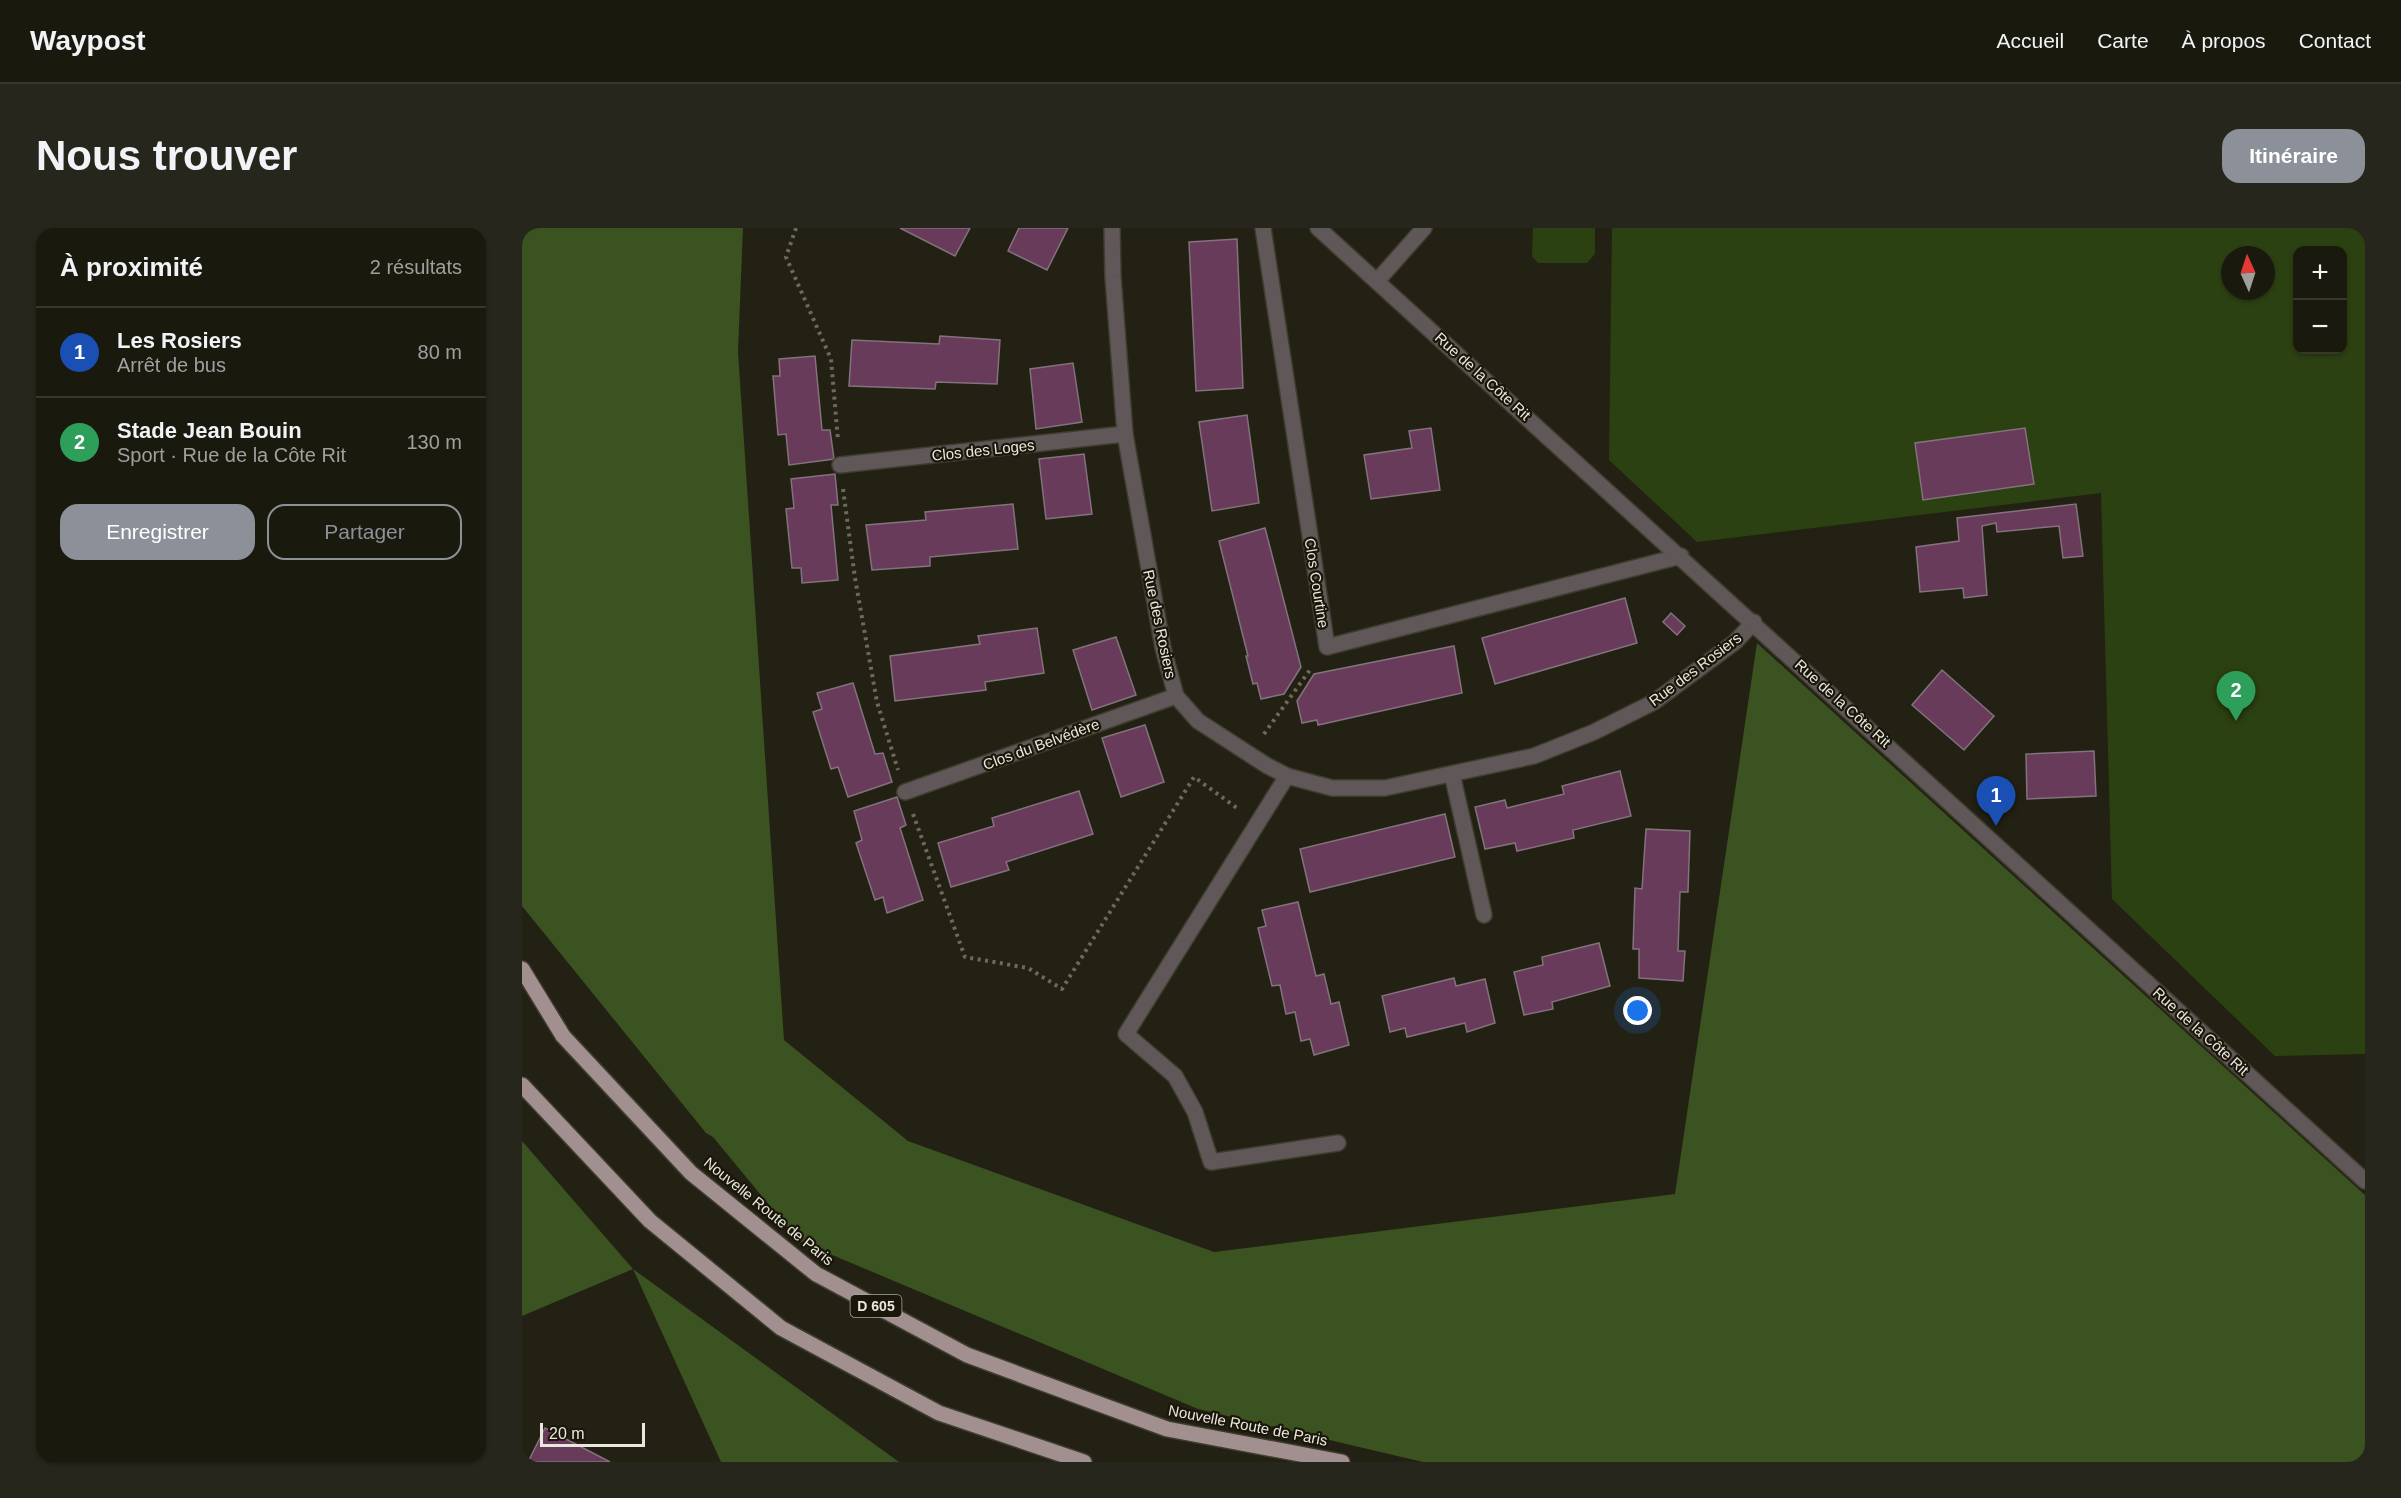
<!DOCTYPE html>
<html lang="fr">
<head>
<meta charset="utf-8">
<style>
  :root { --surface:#1a190e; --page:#27261c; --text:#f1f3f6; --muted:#9fa09e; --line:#38382e; --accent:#8c9099 }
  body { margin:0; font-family:Arial,sans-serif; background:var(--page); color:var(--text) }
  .controls { position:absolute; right:18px; top:18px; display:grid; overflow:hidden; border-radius:12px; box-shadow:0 2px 4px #0004 }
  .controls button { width:54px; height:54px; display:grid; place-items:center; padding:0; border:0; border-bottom:2px solid var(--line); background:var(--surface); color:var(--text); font:30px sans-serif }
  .compass { position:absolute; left:1699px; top:18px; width:54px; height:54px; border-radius:50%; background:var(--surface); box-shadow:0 2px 4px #0004; rotate:357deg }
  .scale { position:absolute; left:18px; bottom:15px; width:105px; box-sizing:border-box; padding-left:6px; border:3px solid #e9e7de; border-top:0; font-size:16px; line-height:21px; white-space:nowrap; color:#e9e7de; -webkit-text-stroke:4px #1a170a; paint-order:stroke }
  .you { position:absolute; left:1116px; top:783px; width:21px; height:21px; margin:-15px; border:4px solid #fff; border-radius:50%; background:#1a73e8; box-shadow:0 0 0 9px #1a73e833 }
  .badge { display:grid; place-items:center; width:39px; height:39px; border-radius:50%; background:var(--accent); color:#fff; font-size:20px; font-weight:700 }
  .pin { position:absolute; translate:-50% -50px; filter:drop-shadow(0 2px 3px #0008) }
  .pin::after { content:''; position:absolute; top:32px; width:21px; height:18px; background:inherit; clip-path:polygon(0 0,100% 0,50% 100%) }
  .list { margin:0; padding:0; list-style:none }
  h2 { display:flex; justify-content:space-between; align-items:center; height:78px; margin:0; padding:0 24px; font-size:26px }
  h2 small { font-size:20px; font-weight:400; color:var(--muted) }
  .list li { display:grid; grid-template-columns:39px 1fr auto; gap:18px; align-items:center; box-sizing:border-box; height:90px; padding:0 24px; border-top:2px solid var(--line) }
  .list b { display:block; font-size:22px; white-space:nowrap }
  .list p { margin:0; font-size:20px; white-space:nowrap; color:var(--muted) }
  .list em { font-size:20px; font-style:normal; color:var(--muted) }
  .actions { display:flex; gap:12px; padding:18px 24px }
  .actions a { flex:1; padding:14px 0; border:2px solid var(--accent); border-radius:18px; text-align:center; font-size:21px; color:var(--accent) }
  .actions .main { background:var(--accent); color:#fff }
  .map { position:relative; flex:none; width:1843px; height:1234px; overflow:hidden; border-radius:18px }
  header { display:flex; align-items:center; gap:36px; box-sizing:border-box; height:84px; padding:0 30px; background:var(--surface); border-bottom:2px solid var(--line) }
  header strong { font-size:28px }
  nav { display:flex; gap:33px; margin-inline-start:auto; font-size:21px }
  .intro { display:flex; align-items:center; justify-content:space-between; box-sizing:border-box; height:144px; padding:0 36px }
  h1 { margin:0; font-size:42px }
  .button { padding:15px 27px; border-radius:18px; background:var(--accent); color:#fff; font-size:21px; font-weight:700 }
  main { display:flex; gap:36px; padding:0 36px }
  aside { flex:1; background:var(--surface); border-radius:18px; box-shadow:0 2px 4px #0004 }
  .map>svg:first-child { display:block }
</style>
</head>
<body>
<header>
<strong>Waypost</strong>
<nav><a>Accueil</a><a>Carte</a><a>À propos</a><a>Contact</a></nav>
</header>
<div class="intro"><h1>Nous trouver</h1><a class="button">Itinéraire</a></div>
<main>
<aside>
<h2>À proximité<small>2 résultats</small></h2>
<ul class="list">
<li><span class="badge" style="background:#1a4fb4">1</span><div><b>Les Rosiers</b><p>Arrêt de bus</p></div><em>80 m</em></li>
<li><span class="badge" style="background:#2e9e5b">2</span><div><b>Stade Jean Bouin</b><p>Sport · Rue de la Côte Rit</p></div><em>130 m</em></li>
</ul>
<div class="actions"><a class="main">Enregistrer</a><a>Partager</a></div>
</aside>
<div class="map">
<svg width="1843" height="1234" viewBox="0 0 1843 1234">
  <rect width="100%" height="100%" fill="#232113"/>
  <!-- green -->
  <g fill="#2c4112" fill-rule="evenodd">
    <polygon points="1011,0 1073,0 1073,26 1065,35 1016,35 1010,28"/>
    <path d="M 1090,0 L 1843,0 L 1843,826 L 1753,828 L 1590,671 L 1579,265 L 1175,314 L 1087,232 ZM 1776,22 L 1820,22 L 1820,122 L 1776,122 ZM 1708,27 L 1744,27 L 1744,63 L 1708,63 Z"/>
  </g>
  <!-- forest -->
  <g fill="#3b5221">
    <polygon points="0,0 221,0 216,124 262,812 386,913 692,1024 1153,966 1235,415 1843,967 1843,1234 901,1234 676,1181 277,1013 191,909 184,905 0,678"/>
    <polygon points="0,913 111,1041 377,1234 199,1234 111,1041 0,1088"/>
  </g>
  <!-- building -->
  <g fill="#693b5b" stroke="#82727c" stroke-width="1.5">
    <polygon points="378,0 448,0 433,28"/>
    <polygon points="497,0 546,0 525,42 486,23"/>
    <polygon points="715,11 721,160 674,163 667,14"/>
    <polygon points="418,108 478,112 475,156 414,154 413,161 327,158 330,112 417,116"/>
    <polygon points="293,128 300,202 308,202 312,231 267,237 264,206 256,207 251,148 258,148 257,131"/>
    <polygon points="551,135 560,194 514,201 508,141"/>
    <polygon points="725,187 737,275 690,283 677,194"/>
    <polygon points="909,200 918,262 849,271 842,227 890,220 887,203"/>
    <polygon points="1503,200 1512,256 1401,272 1393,215"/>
    <polygon points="562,226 570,286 524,291 517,231"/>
    <polygon points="313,246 316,277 309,277 316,352 280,355 279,340 270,340 264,281 272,280 269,251"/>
    <polygon points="491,276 496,321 408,329 408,338 350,342 344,297 404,292 403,284"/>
    <polygon points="1554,276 1561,328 1541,330 1537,298 1475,304 1474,295 1460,298 1465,367 1442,370 1441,360 1398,364 1394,319 1437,313 1435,290"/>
    <polygon points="743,300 779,439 762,466 739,471 735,455 731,456 724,428 726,428 697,313"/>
    <polygon points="1103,370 1115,415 973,456 960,410"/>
    <polygon points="1149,385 1163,398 1155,407 1141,394"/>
    <polygon points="515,400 522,445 463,454 464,462 373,473 368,428 458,416 456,408"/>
    <polygon points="594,409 614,467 570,482 551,422"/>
    <polygon points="932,418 940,465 796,497 795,492 780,495 775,473 792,446"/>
    <polygon points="1420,442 1472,488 1442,522 1390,477"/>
    <polygon points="331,455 353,526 361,525 370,554 326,569 316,539 309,541 291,484 300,481 295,465"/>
    <polygon points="623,497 642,554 599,569 580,510"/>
    <polygon points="1572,523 1574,568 1505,571 1504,526"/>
    <polygon points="1098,543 1109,588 1051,602 1052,610 995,623 993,615 963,621 953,579 983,572 985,580 1042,566 1040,558"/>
    <polygon points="557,563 571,606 484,634 487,642 429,659 416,615 472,598 470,590"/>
    <polygon points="375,569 384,597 378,600 401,672 365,685 361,669 353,672 334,615 340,612 332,583"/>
    <polygon points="923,586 933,629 788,664 778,621"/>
    <polygon points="1124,601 1168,603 1166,664 1158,664 1156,723 1163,723 1161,753 1117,750 1117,721 1111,721 1113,660 1120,661"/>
    <polygon points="776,674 794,748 802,746 809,776 817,774 827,817 792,827 788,811 779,813 773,784 764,786 758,757 750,758 736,700 744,698 740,682"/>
    <polygon points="1077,715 1088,758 1030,774 1031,781 1002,787 992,744 1021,737 1020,729"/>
    <polygon points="932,750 934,758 963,751 973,795 945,804 943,795 885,809 883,800 868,804 860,768"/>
    <polygon points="23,1200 88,1234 6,1234"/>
  </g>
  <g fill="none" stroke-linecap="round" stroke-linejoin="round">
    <!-- service casing -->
    <g stroke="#3f3d2f" stroke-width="18">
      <g id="service">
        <polyline points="741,0 805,419 1159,328"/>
        <polyline points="318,237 603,206"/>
        <polyline points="930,546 962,687"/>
        <polyline points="765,548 604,806 653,848 673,884 689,934 816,915"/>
        <polyline points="383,564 654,468"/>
      </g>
    </g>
    <!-- minor casing -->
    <g stroke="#3f3d2f" stroke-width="18">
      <g id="minor">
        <polyline points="590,0 591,49 603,206 641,420 654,468 676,493 744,537 765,548 810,560 863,560 1012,528 1072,504 1132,474 1213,414 1232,394"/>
        <polyline points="796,0 1843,953"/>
        <polyline points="856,52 902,0"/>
      </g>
    </g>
    <!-- primary casing -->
    <g stroke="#3f3d2f" stroke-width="18">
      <g id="primary">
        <polyline points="0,741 41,808 169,945 294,1046 445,1127 645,1201 820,1234"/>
        <polyline points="0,857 128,993 259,1100 417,1185 562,1234"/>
      </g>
    </g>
    <!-- path -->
    <g stroke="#6c6a5e" stroke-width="4" stroke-dasharray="3 4.5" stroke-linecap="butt">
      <polyline points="274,0 264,29 309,131 316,212"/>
      <polyline points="321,261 333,350 355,474 376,542"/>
      <polyline points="742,506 790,439"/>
      <polyline points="391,586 443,729 506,740 540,761 672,549 715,580"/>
    </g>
    <!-- service -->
    <use href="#service" stroke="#605858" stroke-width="15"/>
    <!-- minor -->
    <use href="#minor" stroke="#605858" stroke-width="15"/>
    <!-- primary -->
    <use href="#primary" stroke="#a1908f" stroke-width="15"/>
  </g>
  <g text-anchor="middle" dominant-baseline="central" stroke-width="4.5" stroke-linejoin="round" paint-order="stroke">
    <!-- shield labels -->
    <rect fill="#1a170a" stroke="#aba99e" stroke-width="1.5" x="328.5" y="1067" width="51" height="22" rx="4.5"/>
    <g font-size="14" font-weight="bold" fill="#e9e7de">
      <text x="354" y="1078">D 605</text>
    </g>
    <!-- street labels -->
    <g font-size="15" fill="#e9e7de" stroke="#1a170a">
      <text transform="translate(961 148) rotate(42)">Rue de la Côte Rit</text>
      <text transform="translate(461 222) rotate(-6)">Clos des Loges</text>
      <text transform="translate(795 355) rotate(81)">Clos Courtine</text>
      <text transform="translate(638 396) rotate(78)">Rue des Rosiers</text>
      <text transform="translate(1173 441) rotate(-37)">Rue des Rosiers</text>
      <text transform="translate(1321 475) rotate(42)">Rue de la Côte Rit</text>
      <text transform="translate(519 516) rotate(-20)">Clos du Belvédère</text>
      <text transform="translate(1679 803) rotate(42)">Rue de la Côte Rit</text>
      <text transform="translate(247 983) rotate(39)">Nouvelle Route de Paris</text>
      <text transform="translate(726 1197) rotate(11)">Nouvelle Route de Paris</text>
    </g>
  </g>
</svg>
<div class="controls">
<button>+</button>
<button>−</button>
</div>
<svg class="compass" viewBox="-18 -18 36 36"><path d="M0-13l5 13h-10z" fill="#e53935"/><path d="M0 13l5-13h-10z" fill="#9fa09e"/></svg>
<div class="scale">20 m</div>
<div class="you"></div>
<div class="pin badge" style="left:1474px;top:598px;background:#1a4fb4">1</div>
<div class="pin badge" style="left:1714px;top:493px;background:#2e9e5b">2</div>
</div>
</main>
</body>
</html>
